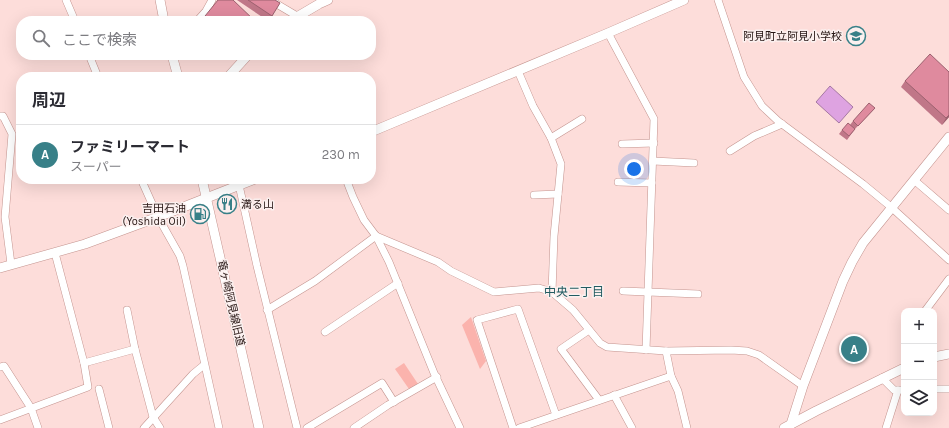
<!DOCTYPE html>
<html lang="ja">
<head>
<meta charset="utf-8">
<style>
  :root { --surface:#fff; --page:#f2f2f3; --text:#2b2b33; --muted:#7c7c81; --line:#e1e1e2; --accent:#388088 }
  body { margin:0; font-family:Karla,"Noto Sans JP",sans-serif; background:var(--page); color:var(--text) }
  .controls { position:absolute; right:12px; bottom:12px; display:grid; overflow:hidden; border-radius:8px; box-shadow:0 4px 16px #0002 }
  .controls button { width:36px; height:36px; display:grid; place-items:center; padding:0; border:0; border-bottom:1px solid var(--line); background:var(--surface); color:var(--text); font:20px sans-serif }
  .you { position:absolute; left:634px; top:169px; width:14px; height:14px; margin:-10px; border:3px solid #fff; border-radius:50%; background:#1a73e8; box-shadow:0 0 0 6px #1a73e833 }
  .badge { display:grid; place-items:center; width:26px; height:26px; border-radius:50%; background:var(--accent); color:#fff; font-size:13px; font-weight:700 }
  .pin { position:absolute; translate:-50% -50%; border:2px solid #fff; box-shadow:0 1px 4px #0006 }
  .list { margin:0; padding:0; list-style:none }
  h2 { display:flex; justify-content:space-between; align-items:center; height:52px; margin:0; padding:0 16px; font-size:17px }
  h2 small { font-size:13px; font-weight:400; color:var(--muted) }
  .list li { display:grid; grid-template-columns:26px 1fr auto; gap:12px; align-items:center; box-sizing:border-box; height:60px; padding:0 16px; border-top:1px solid var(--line) }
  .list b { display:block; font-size:15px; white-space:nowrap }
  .list p { margin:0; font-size:13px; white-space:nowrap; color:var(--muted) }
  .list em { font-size:13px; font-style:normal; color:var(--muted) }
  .icon { flex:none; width:22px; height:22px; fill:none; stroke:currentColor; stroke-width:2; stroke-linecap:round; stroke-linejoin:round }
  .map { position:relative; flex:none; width:949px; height:428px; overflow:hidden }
  .search { position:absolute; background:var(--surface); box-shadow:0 4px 16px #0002; left:16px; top:16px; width:360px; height:44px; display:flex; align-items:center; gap:10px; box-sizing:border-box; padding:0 14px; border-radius:16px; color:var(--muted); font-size:15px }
  .panel { position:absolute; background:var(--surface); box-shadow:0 4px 16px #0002; left:16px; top:72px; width:360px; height:112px; border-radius:16px }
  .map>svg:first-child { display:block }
</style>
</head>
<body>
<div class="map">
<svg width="949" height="428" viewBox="0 0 949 428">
  <rect width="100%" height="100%" fill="#fdddda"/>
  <!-- green -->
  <g fill="#fbb3ad">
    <polygon points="471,317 486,361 480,369 462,325"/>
    <polygon points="404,363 418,384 409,389 395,369"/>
  </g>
  <!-- water -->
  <polygon fill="#dea3e1" stroke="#a678a3" points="830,86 853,107 839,123 816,102"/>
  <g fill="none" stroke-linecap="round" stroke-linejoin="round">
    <!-- minor casing -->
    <g stroke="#c4948f" stroke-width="8">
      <g id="minor">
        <polyline points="66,0 75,21"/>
        <polyline points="270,0 297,16"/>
        <polyline points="718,0 744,77 762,106 778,121 863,184 891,207 949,260"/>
        <polyline points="197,21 206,11 212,0"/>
        <polyline points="608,33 654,119 646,350"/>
        <polyline points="89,55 98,77"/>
        <polyline points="518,71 533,106 551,138 561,164 554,236 552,292"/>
        <polyline points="0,116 3,116 12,134 5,217 11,264"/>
        <polyline points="551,138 582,119"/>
        <polyline points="622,144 654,143"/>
        <polyline points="730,151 754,136 782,124"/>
        <polyline points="653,161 694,163"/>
        <polyline points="141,179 158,217 180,256 183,266 219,428"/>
        <polyline points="346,179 353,197 364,220 376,236 389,262 434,373 460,428"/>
        <polyline points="914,180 949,210"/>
        <polyline points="618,182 652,183"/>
        <polyline points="239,185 257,266 297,428"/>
        <polyline points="534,195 558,194"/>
        <polyline points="376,236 438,262 451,271 494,292 539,288 552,292 573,310 600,343 607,347 666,351 731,350 747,351 759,355 803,386"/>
        <polyline points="623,291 698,294"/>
        <polyline points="127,310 135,349"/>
        <polyline points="267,310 315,281 376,236"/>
        <polyline points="925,311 949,279"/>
        <polyline points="589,330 561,349 599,400"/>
        <polyline points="325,332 398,283"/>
        <polyline points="666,351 671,376 678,391 687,428"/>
        <polyline points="84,363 135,349 153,417 160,428"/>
        <polyline points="0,367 4,366 31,408 38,428"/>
        <polyline points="882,378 894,390 904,390"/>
        <polyline points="99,389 109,428"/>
        <polyline points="934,389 949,389"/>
        <polyline points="614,395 632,428"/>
        <polyline points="0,420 88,387 84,363 55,253"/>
        <polyline points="144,428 193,374 204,365"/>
        <polyline points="307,428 382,383 394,402"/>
        <polyline points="354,428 388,405 437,377"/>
        <polyline points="513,428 477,320 518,309 556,415"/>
        <polyline points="519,428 671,376"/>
        <polyline points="886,428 898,390"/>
      </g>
    </g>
    <!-- tertiary casing -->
    <g stroke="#c4948f" stroke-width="10">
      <g id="tertiary">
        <polyline points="160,0 164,21"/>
        <polyline points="290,21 319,4 328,0"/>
        <polyline points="172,55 178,77"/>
        <polyline points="228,77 248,55"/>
        <polyline points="371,132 608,33 684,0"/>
        <polyline points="202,179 259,428"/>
        <polyline points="0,268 85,244 158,217 255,179"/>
        <polyline points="934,357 949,354"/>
        <polyline points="791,424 803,386 843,281 852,262 863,243 949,137"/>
        <polyline points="784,428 816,411 904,368"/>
      </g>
    </g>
    <!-- minor -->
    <use href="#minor" stroke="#fff" stroke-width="7"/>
    <!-- tertiary -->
    <use href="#tertiary" stroke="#fff" stroke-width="9"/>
  </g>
  <!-- wall -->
  <g fill="#c07788">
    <polygon points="237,0 275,0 280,3 268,21"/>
    <polygon points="222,55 233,55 228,60"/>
    <polygon points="949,72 949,117 942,125 901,87 905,81"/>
    <polygon points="875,108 855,129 847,140 839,134 842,130 850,125 853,121"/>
  </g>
  <!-- shaded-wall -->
  <polygon fill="#9c616f" points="949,115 949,117 942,125 946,118"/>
  <!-- building -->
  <g fill="#df8a9e" stroke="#9c616f">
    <polygon points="218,0 233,0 255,21 201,21"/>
    <polygon points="248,0 275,0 280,3 272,16"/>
    <polygon points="930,54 949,72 949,115 946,118 905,81"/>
    <polygon points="869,103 875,108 858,126 853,121"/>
    <polygon points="848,123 855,129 849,136 842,130"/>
  </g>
  <!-- icons -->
  <defs>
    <g id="school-ring" transform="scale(1)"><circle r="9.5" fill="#fbf0ef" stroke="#388088" stroke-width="1.5"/><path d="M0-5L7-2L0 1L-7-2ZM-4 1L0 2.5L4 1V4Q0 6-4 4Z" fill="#388088"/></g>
    <g id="restaurant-ring" transform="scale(1)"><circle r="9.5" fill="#fbf0ef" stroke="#388088" stroke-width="1.5"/><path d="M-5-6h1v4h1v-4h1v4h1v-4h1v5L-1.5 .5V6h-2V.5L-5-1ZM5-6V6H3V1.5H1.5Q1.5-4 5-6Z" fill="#388088"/></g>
    <g id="fuel-ring" transform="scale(1)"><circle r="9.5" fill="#fbf0ef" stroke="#388088" stroke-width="1.5"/><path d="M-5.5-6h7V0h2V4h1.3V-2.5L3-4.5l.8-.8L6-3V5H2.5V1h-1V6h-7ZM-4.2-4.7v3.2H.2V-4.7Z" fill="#388088"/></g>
  </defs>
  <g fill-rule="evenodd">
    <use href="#school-ring" x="856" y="36"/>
    <use href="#restaurant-ring" x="227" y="204"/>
    <use href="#fuel-ring" x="200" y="214"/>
  </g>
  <g text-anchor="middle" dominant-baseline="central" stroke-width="3" stroke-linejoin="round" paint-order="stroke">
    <!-- poi labels -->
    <g font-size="11" fill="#251412" stroke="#fbf0ef" text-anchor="end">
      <text x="842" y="36">阿見町立阿見小学校</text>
      <text x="241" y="204" text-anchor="start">満る山</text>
      <text x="186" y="208">吉田石油<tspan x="186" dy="13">(Yoshida Oil)</tspan></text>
    </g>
    <!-- street labels -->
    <g font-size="11" fill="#251412" stroke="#fbf0ef">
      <text transform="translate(231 303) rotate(77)">竜ヶ崎阿見線旧道</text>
    </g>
    <!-- neighbourhood labels -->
    <g font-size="12" fill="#215b61" stroke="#fbf0ef">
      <text x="574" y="292">中央二丁目</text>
    </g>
  </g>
</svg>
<div class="controls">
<button>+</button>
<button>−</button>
<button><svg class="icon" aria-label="layers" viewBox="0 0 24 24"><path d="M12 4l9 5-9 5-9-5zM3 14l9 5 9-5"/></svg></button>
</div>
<div class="you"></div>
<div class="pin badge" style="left:854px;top:349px">A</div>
<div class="search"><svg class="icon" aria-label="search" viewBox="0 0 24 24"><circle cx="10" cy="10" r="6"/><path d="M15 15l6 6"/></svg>ここで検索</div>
<section class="panel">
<h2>周辺<small></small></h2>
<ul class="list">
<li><span class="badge">A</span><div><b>ファミリーマート</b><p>スーパー</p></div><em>230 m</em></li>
</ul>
</section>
</div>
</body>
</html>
